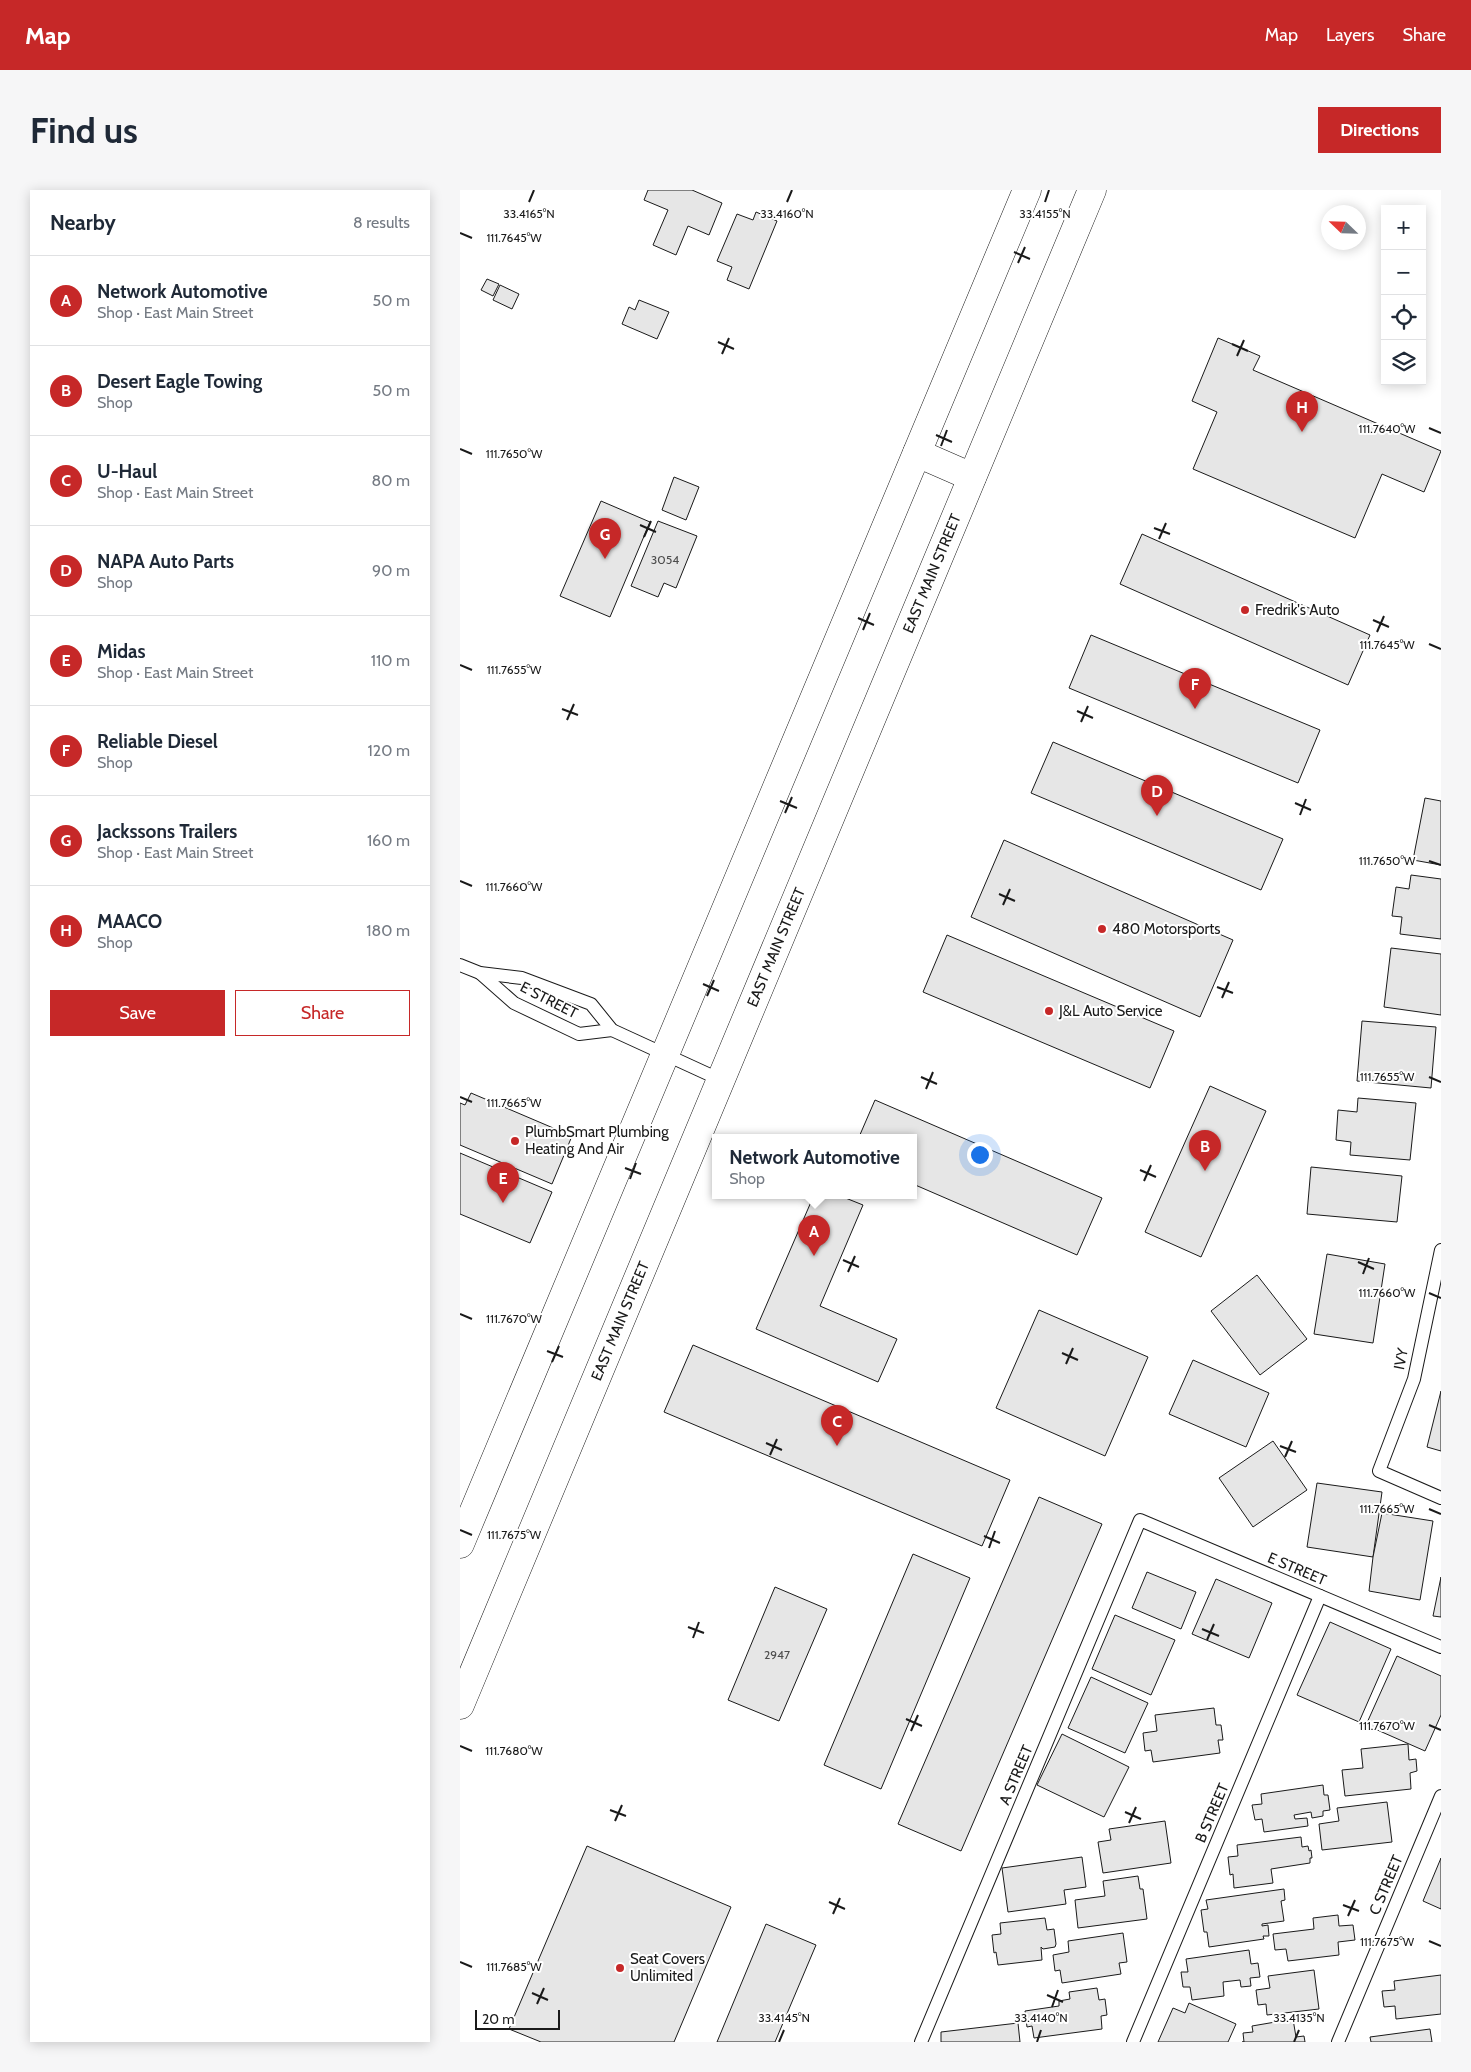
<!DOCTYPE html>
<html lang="en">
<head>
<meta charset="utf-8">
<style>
  :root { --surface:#fff; --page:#f6f6f7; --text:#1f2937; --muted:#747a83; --line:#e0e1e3; --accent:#c62828 }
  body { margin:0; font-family:Cabin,sans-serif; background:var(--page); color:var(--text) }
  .controls { position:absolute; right:15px; top:15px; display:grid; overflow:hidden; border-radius:0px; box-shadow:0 2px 12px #0003 }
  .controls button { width:45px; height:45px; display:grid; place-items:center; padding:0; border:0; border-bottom:1px solid var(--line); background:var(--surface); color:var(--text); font:25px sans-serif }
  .compass { position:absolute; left:861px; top:15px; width:45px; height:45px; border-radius:50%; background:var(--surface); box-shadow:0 2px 12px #0003; rotate:293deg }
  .scale { position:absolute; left:15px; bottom:12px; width:85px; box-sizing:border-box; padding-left:5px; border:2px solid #1a1a1a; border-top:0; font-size:14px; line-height:18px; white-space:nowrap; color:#1a1a1a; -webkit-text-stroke:4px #fff; paint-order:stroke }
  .you { position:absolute; left:519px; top:964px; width:18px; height:18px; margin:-12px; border:4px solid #fff; border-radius:50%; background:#1a73e8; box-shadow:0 0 0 8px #1a73e833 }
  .badge { display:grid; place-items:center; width:32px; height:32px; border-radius:50%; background:var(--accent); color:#fff; font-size:16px; font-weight:700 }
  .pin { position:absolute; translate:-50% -41px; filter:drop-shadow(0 1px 2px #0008) }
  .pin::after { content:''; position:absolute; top:26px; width:18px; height:15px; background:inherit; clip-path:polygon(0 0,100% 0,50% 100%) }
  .popup { position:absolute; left:252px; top:944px; width:205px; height:65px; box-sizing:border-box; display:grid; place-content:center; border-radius:0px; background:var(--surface); filter:drop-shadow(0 1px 4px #0005); font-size:16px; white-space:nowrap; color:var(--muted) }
  .popup b { font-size:19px; color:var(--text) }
  .popup::after { content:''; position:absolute; left:50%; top:100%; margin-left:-10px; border:10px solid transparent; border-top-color:var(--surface) }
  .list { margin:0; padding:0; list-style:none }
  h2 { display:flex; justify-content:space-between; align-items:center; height:65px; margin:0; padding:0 20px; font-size:21px }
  h2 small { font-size:16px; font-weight:400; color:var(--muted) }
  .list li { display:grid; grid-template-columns:32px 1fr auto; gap:15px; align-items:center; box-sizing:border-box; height:90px; padding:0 20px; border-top:1px solid var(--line) }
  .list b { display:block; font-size:19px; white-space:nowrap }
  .list p { margin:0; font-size:16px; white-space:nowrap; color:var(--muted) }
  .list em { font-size:16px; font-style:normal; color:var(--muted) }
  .actions { display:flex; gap:10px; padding:15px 20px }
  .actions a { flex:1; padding:11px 0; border:1px solid var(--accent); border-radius:0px; text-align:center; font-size:18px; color:var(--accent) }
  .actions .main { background:var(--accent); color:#fff }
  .icon { flex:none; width:28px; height:28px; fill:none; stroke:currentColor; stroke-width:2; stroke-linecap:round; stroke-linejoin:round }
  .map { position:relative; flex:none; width:981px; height:1852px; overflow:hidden; border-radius:0px }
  header { display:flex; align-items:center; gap:30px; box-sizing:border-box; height:70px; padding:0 25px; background:var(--accent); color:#fff }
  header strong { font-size:24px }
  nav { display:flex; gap:28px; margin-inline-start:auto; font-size:18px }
  .intro { display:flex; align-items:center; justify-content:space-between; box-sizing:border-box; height:120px; padding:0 30px }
  h1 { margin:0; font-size:35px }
  .button { padding:12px 22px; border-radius:0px; background:var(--accent); color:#fff; font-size:18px; font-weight:700 }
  main { display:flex; gap:30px; padding:0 30px }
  aside { flex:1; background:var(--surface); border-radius:0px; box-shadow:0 2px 12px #0003 }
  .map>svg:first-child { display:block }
</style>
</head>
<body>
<header>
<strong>Map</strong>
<nav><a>Map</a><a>Layers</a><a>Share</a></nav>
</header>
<div class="intro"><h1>Find us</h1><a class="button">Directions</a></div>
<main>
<aside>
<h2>Nearby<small>8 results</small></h2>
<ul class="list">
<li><span class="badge">A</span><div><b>Network Automotive</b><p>Shop · East Main Street</p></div><em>50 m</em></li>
<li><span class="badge">B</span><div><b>Desert Eagle Towing</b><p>Shop</p></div><em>50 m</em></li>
<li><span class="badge">C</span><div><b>U-Haul</b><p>Shop · East Main Street</p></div><em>80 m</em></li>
<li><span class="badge">D</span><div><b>NAPA Auto Parts</b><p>Shop</p></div><em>90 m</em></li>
<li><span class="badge">E</span><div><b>Midas</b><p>Shop · East Main Street</p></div><em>110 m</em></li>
<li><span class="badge">F</span><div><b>Reliable Diesel</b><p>Shop</p></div><em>120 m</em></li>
<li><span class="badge">G</span><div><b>Jackssons Trailers</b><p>Shop · East Main Street</p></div><em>160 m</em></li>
<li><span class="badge">H</span><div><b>MAACO</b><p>Shop</p></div><em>180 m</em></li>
</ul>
<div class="actions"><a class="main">Save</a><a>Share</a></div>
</aside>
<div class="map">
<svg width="981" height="1852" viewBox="0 0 981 1852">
  <rect width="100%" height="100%" fill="#fff"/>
  <!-- building -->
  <g fill="#e6e6e6" stroke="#1a1a1a">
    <polygon points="188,0 232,0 262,13 249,45 228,36 216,65 193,55 208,20 184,10"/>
    <polygon points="296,22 317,31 289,99 267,90 272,77 257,71 277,24 293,30"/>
    <polygon points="27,89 39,94 33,106 21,100"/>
    <polygon points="40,95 59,104 52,119 33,110"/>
    <polygon points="179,110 209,122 197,149 162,134 169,117 175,120"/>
    <polygon points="758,148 800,166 793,180 981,261 964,302 922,284 895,348 733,279 757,222 732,211"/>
    <polygon points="214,287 239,297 226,330 202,320"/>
    <polygon points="141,311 190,332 150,427 100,406"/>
    <polygon points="198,331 237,346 216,398 204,393 198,407 171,396"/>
    <polygon points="682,344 910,445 888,495 660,394"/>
    <polygon points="631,445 860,540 838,593 609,498"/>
    <polygon points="593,552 823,649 801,700 571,603"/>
    <polygon points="965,608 981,611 981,675 953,670"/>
    <polygon points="544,650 773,750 740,827 511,727"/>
    <polygon points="951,685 981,689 981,749 940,744 942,727 932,726 936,697 949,699"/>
    <polygon points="487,745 714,841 690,898 463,802"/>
    <polygon points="931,758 981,764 981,825 924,817"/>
    <polygon points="902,831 976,837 971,898 897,891"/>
    <polygon points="750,896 806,921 741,1067 685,1042"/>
    <polygon points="11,903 112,946 92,994 0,955 0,913 5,915"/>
    <polygon points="898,908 956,913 950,970 890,965 891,952 876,950 878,920 897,922"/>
    <polygon points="415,910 642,1008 617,1065 453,994 453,947 399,947"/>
    <polygon points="0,963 92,1002 70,1053 0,1024"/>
    <polygon points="851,977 942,986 937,1032 847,1024"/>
    <polygon points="354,1005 378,1005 403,1015 360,1116 437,1149 418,1192 296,1139"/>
    <polygon points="867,1064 925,1074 913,1153 854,1144"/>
    <polygon points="797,1085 847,1149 800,1185 751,1121"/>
    <polygon points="579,1120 688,1167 645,1266 536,1218"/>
    <polygon points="233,1155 550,1290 522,1356 204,1222"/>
    <polygon points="733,1170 809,1203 786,1257 709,1224"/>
    <polygon points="981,1201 981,1261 967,1257"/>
    <polygon points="813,1251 847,1300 793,1337 759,1288"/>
    <polygon points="857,1293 922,1302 913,1367 847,1357"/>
    <polygon points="579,1307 642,1334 501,1661 438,1634"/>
    <polygon points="922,1323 973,1331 960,1410 909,1401 913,1367"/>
    <polygon points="453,1364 510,1388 421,1599 364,1575"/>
    <polygon points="687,1382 736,1402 721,1439 672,1418"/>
    <polygon points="981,1387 981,1427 973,1426"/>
    <polygon points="756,1389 812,1413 789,1468 732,1444"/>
    <polygon points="315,1397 367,1419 319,1531 268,1510"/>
    <polygon points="655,1425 715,1450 691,1505 632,1479"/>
    <polygon points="870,1432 931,1459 899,1532 837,1505"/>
    <polygon points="937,1466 981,1486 981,1525 965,1561 906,1535"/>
    <polygon points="631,1487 688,1513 665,1563 608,1538"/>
    <polygon points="754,1518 756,1535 761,1535 763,1550 758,1550 760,1563 693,1572 691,1560 685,1561 683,1543 697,1541 695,1525"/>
    <polygon points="602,1544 669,1577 644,1627 577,1595"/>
    <polygon points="948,1554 949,1570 956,1569 957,1581 950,1583 951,1599 885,1606 882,1580 903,1578 901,1559"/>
    <polygon points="863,1595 864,1605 868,1605 870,1620 863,1621 863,1626 852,1628 851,1622 834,1625 835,1629 847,1628 848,1636 804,1642 802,1629 795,1630 792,1615 802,1614 801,1604"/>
    <polygon points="927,1612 932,1652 862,1660 859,1634 879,1631 877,1618"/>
    <polygon points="705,1631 711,1673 643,1683 638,1652 651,1650 649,1639"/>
    <polygon points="841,1647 842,1657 848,1656 849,1661 851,1660 852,1668 850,1668 850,1673 811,1679 813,1693 774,1698 773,1684 770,1685 768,1667 778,1666 777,1655"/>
    <polygon points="127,1656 271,1717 214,1852 81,1852 49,1839"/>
    <polygon points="622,1667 626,1697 604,1700 606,1714 548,1722 542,1678"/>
    <polygon points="981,1668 981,1719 963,1711"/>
    <polygon points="678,1686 680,1699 683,1699 687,1729 618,1738 615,1710 645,1706 643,1691"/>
    <polygon points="824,1699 825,1710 821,1711 824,1731 802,1734 802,1736 808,1735 809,1746 803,1746 804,1749 749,1757 747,1742 744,1742 741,1720 748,1719 746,1710"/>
    <polygon points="878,1725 879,1736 893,1735 895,1750 878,1752 879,1765 828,1771 826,1759 815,1760 813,1744 854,1739 853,1728"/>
    <polygon points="585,1728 587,1740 594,1739 596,1754 595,1757 583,1759 581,1757 582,1770 538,1775 536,1762 534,1763 532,1745 541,1744 540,1733"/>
    <polygon points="306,1734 356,1755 315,1852 257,1852"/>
    <polygon points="663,1743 667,1772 659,1773 661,1784 602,1793 600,1780 595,1781 593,1765 609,1762 608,1751"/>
    <polygon points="789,1760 791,1774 798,1773 800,1787 790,1788 791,1796 781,1797 780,1790 763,1792 764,1806 732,1810 730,1797 723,1797 721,1782 728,1782 726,1769"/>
    <polygon points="854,1780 859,1819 807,1825 806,1814 798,1815 796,1800 810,1798 808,1786"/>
    <polygon points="981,1785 981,1824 936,1829 935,1816 924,1817 922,1801 935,1800 934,1791"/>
    <polygon points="637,1798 639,1810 645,1809 647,1825 641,1826 642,1839 574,1848 572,1836 567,1837 565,1821 599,1816 599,1811 610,1809 609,1802"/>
    <polygon points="729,1813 776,1834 768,1852 698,1852 713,1818 725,1823"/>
    <polygon points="833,1829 836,1847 844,1846 845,1852 782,1852 784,1852 783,1843 793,1842 792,1836"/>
    <polygon points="558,1833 560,1852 481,1852 481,1842"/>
    <polygon points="970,1839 972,1852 911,1852 910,1847"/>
  </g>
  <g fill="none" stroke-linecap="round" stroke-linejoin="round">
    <!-- lane casing -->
    <g stroke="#1a1a1a" stroke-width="14">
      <g id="lane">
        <polyline points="0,775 20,783 62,788 131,814 152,840 261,890"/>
        <polyline points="20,783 54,813 119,844 152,840"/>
        <polyline points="981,1060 954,1189 919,1281 981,1308"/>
        <polyline points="461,1852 680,1330 981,1457"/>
        <polyline points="673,1852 860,1406"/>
        <polyline points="878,1852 981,1606"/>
      </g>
    </g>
    <!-- primary casing -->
    <g stroke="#1a1a1a" stroke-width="29">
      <g id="primary">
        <polyline points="457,263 512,287"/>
        <polyline points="0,1354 567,0"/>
        <path id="s1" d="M 0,1515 L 632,0"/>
      </g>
    </g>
    <!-- lane -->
    <use href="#lane" stroke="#fff" stroke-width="12"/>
    <!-- primary -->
    <use href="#primary" stroke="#fff" stroke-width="28"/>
  </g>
  <!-- ticks -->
  <path fill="none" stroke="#1a1a1a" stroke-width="2" d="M 69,12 L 74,0M 327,12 L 332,0M 585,12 L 589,0M 0,43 L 12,48M 554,62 L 570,69M 558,73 L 565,57M 258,152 L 274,159M 772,154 L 788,161M 262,164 L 269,148M 777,166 L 784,150M 969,238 L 981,243M 476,245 L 492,252M 481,256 L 487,240M 0,259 L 12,264M 180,335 L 196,342M 694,338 L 710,344M 184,347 L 191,331M 699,349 L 706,333M 398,428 L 414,435M 913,430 L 929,437M 403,440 L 410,423M 917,442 L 924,426M 969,454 L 981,459M 0,475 L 12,480M 102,519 L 118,525M 617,521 L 633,528M 107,530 L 114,514M 621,532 L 628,516M 320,611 L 337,618M 835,613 L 851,620M 325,623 L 332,607M 840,625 L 846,609M 969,671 L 981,675M 0,691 L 12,696M 539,704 L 555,711M 543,715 L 550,699M 243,794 L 259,801M 757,797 L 773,803M 247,806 L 254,790M 762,808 L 769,792M 461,887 L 477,894M 969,887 L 981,892M 466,899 L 473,882M 0,907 L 12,912M 165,978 L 181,984M 680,980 L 696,987M 170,989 L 176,973M 684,991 L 691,975M 383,1070 L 399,1077M 898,1072 L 914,1079M 388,1082 L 395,1066M 903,1084 L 909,1068M 969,1103 L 981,1108M 0,1124 L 12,1129M 87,1161 L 103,1167M 602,1163 L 618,1170M 92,1172 L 99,1156M 606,1174 L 613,1158M 306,1253 L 322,1260M 820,1256 L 836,1262M 310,1265 L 317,1249M 825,1267 L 832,1251M 969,1319 L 981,1324M 0,1340 L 12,1345M 524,1346 L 540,1353M 529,1358 L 535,1341M 228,1437 L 244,1443M 742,1439 L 759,1446M 233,1448 L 239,1432M 747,1450 L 754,1434M 446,1529 L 462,1536M 969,1535 L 981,1540M 451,1541 L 458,1525M 0,1556 L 12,1561M 150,1620 L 166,1626M 665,1622 L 681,1629M 155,1631 L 162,1615M 669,1633 L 676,1617M 369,1712 L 385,1719M 883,1715 L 899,1721M 373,1724 L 380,1708M 888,1726 L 895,1710M 969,1751 L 981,1756M 0,1772 L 12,1777M 72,1803 L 88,1810M 587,1805 L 603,1812M 77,1814 L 84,1798M 592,1817 L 598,1800M 319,1852 L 324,1840M 577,1852 L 581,1840M 834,1852 L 839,1840"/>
  <!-- markers -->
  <g fill="#c62828" stroke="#fff" stroke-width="2">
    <circle cx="785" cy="420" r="5"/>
    <circle cx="642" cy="739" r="5"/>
    <circle cx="589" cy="821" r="5"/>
    <circle cx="55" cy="951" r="5"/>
    <circle cx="160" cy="1778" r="5"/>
  </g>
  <g text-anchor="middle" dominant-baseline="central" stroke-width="4" stroke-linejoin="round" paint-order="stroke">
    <!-- number labels -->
    <g font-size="12" fill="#4d4d4d">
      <text x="205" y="369">3054</text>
      <text x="317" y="1464">2947</text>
    </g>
    <!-- street labels -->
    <g font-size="15" fill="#1a1a1a" stroke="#fff">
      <text stroke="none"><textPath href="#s1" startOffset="1226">EAST MAIN STREET</textPath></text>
      <text stroke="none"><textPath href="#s1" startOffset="821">EAST MAIN STREET</textPath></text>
      <text transform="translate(89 810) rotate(27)">E STREET</text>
      <text stroke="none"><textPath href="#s1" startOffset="416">EAST MAIN STREET</textPath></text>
      <text transform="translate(941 1169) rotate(-78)">IVY</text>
      <text transform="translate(837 1379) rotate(23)">E STREET</text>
      <text transform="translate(556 1585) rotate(-67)">A STREET</text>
      <text transform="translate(752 1623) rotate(-67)">B STREET</text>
      <text transform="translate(926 1695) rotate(-67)">C STREET</text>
    </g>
    <!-- poi labels -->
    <g font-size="15" fill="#1a1a1a" stroke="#fff" text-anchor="start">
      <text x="795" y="420">Fredrik's Auto</text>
      <text x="652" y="739">480 Motorsports</text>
      <text x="599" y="821">J&amp;L Auto Service</text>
      <text x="65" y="942">PlumbSmart Plumbing<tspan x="65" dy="17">Heating And Air</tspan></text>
      <text x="170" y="1769">Seat Covers<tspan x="170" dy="17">Unlimited</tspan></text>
    </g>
  </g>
  <g font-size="12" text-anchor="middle" fill="#1a1a1a" stroke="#fff" stroke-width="4" stroke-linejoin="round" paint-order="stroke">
    <text x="69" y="28">33.4165°N</text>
    <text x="585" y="28">33.4155°N</text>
    <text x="327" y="28">33.4160°N</text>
    <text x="54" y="52">111.7645°W</text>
    <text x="927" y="243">111.7640°W</text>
    <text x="54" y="268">111.7650°W</text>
    <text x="927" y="459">111.7645°W</text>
    <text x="54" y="484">111.7655°W</text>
    <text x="927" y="675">111.7650°W</text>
    <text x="54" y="701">111.7660°W</text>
    <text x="927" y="891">111.7655°W</text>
    <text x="54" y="917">111.7665°W</text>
    <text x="927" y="1107">111.7660°W</text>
    <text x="54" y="1133">111.7670°W</text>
    <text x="927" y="1323">111.7665°W</text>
    <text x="54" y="1349">111.7675°W</text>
    <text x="927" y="1540">111.7670°W</text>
    <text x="54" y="1565">111.7680°W</text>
    <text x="927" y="1756">111.7675°W</text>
    <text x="54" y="1781">111.7685°W</text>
    <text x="324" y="1832">33.4145°N</text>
    <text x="581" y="1832">33.4140°N</text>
    <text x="839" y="1832">33.4135°N</text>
  </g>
</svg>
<div class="controls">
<button>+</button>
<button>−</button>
<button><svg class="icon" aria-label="locate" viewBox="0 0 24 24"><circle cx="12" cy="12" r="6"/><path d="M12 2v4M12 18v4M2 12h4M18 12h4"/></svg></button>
<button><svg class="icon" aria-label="layers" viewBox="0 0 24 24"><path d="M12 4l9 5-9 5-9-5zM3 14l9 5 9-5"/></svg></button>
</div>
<svg class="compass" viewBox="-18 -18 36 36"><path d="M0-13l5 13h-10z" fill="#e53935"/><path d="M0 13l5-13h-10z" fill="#747a83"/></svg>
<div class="scale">20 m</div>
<div class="you"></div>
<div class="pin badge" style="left:354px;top:1066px">A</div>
<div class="popup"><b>Network Automotive</b>Shop</div>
<div class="pin badge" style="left:745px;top:981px">B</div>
<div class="pin badge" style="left:377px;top:1256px">C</div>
<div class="pin badge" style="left:697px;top:626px">D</div>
<div class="pin badge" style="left:43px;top:1013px">E</div>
<div class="pin badge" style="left:735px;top:519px">F</div>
<div class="pin badge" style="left:145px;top:369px">G</div>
<div class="pin badge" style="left:842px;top:242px">H</div>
</div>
</main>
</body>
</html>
